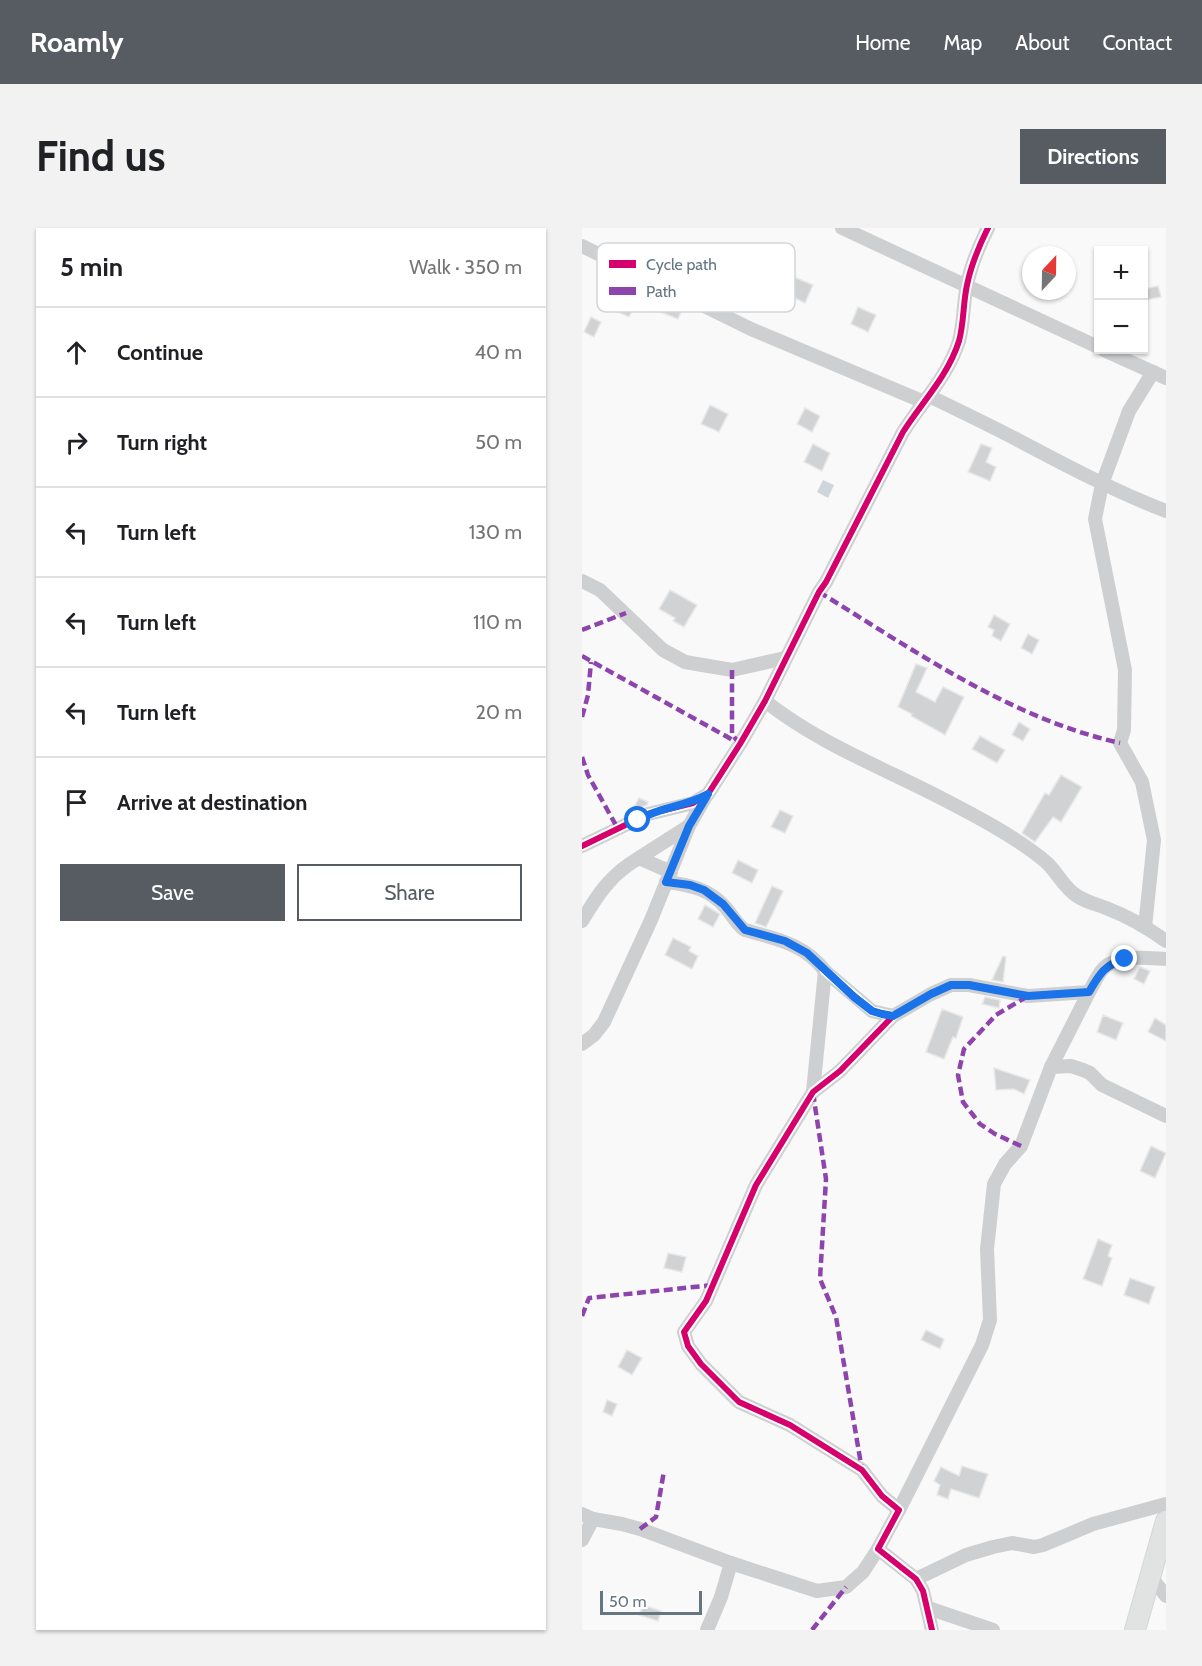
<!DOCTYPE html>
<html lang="en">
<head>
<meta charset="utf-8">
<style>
  :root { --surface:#fff; --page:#f2f2f2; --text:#202124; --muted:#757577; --line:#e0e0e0; --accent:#565c61 }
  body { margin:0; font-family:Cabin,sans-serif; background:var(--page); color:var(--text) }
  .controls { position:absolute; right:18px; top:18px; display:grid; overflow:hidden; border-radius:0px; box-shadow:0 2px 4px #0004 }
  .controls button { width:54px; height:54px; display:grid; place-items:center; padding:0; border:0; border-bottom:2px solid var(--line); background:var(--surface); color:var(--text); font:30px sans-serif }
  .compass { position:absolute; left:440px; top:18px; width:54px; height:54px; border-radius:50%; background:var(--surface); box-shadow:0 2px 4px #0004; rotate:22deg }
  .scale { position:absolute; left:18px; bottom:15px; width:102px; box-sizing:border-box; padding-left:6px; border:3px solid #657683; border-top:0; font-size:16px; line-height:21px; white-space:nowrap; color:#657683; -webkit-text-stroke:4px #fff; paint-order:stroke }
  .stop { position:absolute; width:18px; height:18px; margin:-14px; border:4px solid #1a73e8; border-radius:50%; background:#fff }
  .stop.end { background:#1a73e8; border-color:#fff; box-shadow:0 2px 6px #0008 }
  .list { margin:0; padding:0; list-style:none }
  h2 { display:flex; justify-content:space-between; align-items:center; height:78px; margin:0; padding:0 24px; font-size:26px }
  h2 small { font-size:20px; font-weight:400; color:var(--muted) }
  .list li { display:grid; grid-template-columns:39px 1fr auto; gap:18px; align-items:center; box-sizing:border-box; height:90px; padding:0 24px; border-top:2px solid var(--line) }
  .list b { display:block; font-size:22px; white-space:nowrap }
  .list em { font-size:20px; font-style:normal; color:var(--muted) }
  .actions { display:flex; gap:12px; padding:18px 24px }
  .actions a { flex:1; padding:14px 0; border:2px solid var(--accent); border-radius:0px; text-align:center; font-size:21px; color:var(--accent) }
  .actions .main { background:var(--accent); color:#fff }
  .icon { flex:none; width:33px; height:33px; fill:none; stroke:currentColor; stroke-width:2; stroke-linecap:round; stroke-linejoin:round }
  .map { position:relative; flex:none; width:584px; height:1402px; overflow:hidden; border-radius:0px }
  header { display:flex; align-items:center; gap:36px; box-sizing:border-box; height:84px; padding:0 30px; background:var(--accent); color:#fff }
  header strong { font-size:28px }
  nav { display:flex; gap:33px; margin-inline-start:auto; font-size:21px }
  .intro { display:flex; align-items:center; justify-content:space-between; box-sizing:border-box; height:144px; padding:0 36px }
  h1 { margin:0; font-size:42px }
  .button { padding:15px 27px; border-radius:0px; background:var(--accent); color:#fff; font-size:21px; font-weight:700 }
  main { display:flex; gap:36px; padding:0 36px }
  aside { flex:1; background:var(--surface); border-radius:0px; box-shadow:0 2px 4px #0004 }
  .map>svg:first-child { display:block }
</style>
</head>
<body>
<header>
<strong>Roamly</strong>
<nav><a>Home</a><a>Map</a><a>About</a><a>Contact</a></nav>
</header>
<div class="intro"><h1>Find us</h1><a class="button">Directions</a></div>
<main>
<aside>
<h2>5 min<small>Walk · 350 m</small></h2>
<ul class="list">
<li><svg class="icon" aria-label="ahead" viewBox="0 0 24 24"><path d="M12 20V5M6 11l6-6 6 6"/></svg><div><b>Continue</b></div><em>40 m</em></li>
<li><svg class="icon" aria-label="right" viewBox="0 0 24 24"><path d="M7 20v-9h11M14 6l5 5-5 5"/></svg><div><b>Turn right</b></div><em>50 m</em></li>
<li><svg class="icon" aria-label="left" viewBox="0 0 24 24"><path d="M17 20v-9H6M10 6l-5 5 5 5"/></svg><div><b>Turn left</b></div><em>130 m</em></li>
<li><svg class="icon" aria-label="left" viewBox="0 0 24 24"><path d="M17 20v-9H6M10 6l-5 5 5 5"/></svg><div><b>Turn left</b></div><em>110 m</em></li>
<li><svg class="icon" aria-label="left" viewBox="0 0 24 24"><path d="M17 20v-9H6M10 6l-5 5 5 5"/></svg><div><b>Turn left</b></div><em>20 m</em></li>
<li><svg class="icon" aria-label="arrive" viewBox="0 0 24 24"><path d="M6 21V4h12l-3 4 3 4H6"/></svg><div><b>Arrive at destination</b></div></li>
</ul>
<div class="actions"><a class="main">Save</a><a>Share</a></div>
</aside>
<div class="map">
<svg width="584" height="1402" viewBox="0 0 584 1402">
  <rect width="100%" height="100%" fill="#f9f9f9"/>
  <!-- water -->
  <polygon fill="#ced6d9" points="241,252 252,257 246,270 235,264"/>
  <!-- building -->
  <g fill="#d0d2d3" stroke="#e8e8e8" stroke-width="1.5">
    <polygon points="212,49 231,57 223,75 204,66"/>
    <polygon points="576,58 579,69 564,72 561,61"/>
    <polygon points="32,59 43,64 45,59 59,66 47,89 23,78"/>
    <polygon points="67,62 96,75 99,84 96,91 76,83 77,81 62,75"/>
    <polygon points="276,79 294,87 286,104 269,96"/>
    <polygon points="9,89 19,94 12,109 2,104"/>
    <polygon points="128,177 146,186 137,204 119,196"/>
    <polygon points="223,180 238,188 230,204 215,196"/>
    <polygon points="231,216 248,225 240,243 222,234"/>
    <polygon points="399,216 410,220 404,234 414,239 408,253 386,244"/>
    <polygon points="88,362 115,377 102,399 91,393 93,390 77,381"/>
    <polygon points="412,387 428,396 419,413 410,408 412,402 406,399"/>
    <polygon points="446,406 457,412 450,426 439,420"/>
    <polygon points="334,436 345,440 334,464 353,474 361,459 382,469 363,507 329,488 330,486 316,479"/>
    <polygon points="437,494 448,501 441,513 430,507"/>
    <polygon points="398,508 423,522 415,535 390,521"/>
    <polygon points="479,547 500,559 479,594 471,589 453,614 440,605 463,565 467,567"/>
    <polygon points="57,570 66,574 65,577 53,582 51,581"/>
    <polygon points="198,582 211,588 203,605 189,599"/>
    <polygon points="156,632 176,642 170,655 150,645"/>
    <polygon points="190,658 201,663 190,687 184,699 173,695"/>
    <polygon points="123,677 138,686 131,699 116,691"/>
    <polygon points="91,710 109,719 107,723 116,728 110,741 83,727"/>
    <polygon points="421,728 424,729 421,754 410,752"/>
    <polygon points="558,739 568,743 562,756 552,751"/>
    <polygon points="403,769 418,772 417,780 400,776"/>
    <polygon points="360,781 381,789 374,810 371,809 362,831 344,824"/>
    <polygon points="521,787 541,795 534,812 515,804"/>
    <polygon points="573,790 584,797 584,813 566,804"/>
    <polygon points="412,840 448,852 442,866 432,861 414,862"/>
    <polygon points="569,918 584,925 573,950 558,943"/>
    <polygon points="516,1011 530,1017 526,1028 530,1030 520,1058 501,1051"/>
    <polygon points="86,1025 104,1029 100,1044 82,1040"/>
    <polygon points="548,1050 573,1059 567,1076 542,1067"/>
    <polygon points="344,1102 362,1111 358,1121 339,1112"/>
    <polygon points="45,1122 60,1130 50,1147 36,1139"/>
    <polygon points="25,1172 35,1176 30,1188 21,1184"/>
    <polygon points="380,1238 406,1246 397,1270 369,1261 366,1271 355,1267 358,1257 352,1253 359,1239 377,1248"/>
    <polygon points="61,1377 79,1383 76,1393 57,1387"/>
  </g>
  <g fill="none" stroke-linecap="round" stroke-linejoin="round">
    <!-- secondary casing -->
    <g stroke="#d5d6d7" stroke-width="22">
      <polyline id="secondary" points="553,1402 584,1293"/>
    </g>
    <!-- street -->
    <g stroke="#cecfd0" stroke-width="14">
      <polyline points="260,0 516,119"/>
      <polyline points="0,18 169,101 342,174"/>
      <polyline points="522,122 584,150"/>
      <path d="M 347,168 C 376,182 405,196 434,211 C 483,237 532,263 584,283"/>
      <polyline points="0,353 18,362 81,422 103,434 150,442 203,430"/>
      <path d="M 183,473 C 236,515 299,539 359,570 C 392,587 436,610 464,634 C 476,645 481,659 495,668 C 504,674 514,676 524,680 C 545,688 566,700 584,713"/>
      <path d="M 0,618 L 66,586 L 111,575 L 126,566 L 158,516 L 183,473 L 237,364 L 244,354 L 321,204 C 340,174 366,148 377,113 C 382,95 381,75 385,57 C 389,37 397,18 406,0"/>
      <polyline points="57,630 107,598"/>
      <path d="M 84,654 C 109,657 128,661 144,680 C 151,688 155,697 163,702 C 194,711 223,716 243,743 L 231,864"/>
      <path d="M 0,693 C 16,666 29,646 57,630 L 89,644"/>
      <polyline points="563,699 572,612 560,554 538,515 542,502 543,442 513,291 520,256 547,183 571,144"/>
      <polyline points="243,743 290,783 311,788 258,843 231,864 174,957 124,1073 102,1104 106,1118 119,1136 157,1174 208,1197 280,1242 300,1268 317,1282 296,1321 334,1351 341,1363 350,1402"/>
      <path d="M 311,788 L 349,766 L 369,757 L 387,757 L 446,768 L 507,764 C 512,756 516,745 523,739 C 539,726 565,730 584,731"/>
      <polyline points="0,816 12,807 22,794 69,692 107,598 124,568"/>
      <polyline points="469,839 507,764"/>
      <polyline points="317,1282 400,1117 408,1092 405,1021 412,956 423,936 439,918 469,839 489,838 501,842 508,845 520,857 584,888"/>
      <polyline points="0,1286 11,1291 40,1296 58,1301 149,1335 235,1363 264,1359 281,1344 296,1321"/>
      <polyline points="0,1312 11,1291"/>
      <polyline points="569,1349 584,1368"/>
      <polyline points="334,1351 384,1327 411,1319 430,1315 452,1319 461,1317 511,1296 584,1276"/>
      <polyline points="346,1380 411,1402"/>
      <polyline points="125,1402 139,1369 149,1335"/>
    </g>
    <!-- secondary -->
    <use href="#secondary" stroke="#e1e2e2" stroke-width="20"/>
    <!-- quiet -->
    <g stroke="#8e44ad" stroke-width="4.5" stroke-dasharray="9 4.5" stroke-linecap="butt">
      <path d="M 237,364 C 332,422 427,490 538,515"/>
      <polyline points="0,402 44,385"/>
      <polyline points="0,428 158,516"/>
      <polyline points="150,442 150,506 156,514"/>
      <polyline points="0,489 6,467 9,434"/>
      <polyline points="0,529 6,547 36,601"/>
      <polyline points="231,865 244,951 238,1051 254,1089 280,1242"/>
      <polyline points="439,918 413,906 398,896 381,874 376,847 382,821 414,787 446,768"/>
      <polyline points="0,1088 7,1070 131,1057"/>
      <polyline points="58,1301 74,1289 82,1243"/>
      <polyline points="230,1402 264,1359"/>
    </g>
    <!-- cycleway casing -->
    <g stroke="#fff" stroke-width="10">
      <g id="cycleway">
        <path d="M 0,618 L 66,586 L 111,575 L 126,566 L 158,516 L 183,473 L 237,364 L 244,354 L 321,204 C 340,174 366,148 377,113 C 382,95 381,75 385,57 C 389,37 397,18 406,0"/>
        <polyline points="243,743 290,783 311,788 258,843 231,864 174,957 124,1073 102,1104 106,1118 119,1136 157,1174 208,1197 280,1242 300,1268 317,1282 296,1321 334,1351 341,1363 350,1402"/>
      </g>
    </g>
    <!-- cycleway -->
    <use href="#cycleway" stroke="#d6006c" stroke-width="6"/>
  </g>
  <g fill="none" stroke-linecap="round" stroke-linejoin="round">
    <!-- route -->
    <path stroke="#1a73e8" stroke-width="8" d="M 56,592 C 79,578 101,580 126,566 L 107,598 L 84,654 L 108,657 L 122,662 L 141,676 L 163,702 L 203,713 L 225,725 L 272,769 L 290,783 L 300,786 L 311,788 L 349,766 L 369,757 L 387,757 L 446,768 L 507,764 C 517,747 523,736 543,731"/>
  </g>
  <!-- legend -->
  <rect x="15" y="15" width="198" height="69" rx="9" fill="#fff" stroke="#d1d6da" stroke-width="1.5"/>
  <rect x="27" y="32" width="27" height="8" fill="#d6006c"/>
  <rect x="27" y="59" width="27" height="8" fill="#8e44ad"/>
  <g font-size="16" fill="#657683">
    <text x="64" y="42">Cycle path</text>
    <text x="64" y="69">Path</text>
  </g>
</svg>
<div class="controls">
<button>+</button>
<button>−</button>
</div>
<svg class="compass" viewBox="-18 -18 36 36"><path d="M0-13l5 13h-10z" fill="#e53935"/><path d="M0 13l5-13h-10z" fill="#757577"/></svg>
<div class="scale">50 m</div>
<div class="stop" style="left:56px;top:592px"></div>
<div class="stop end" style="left:543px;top:731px"></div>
</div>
</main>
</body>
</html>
